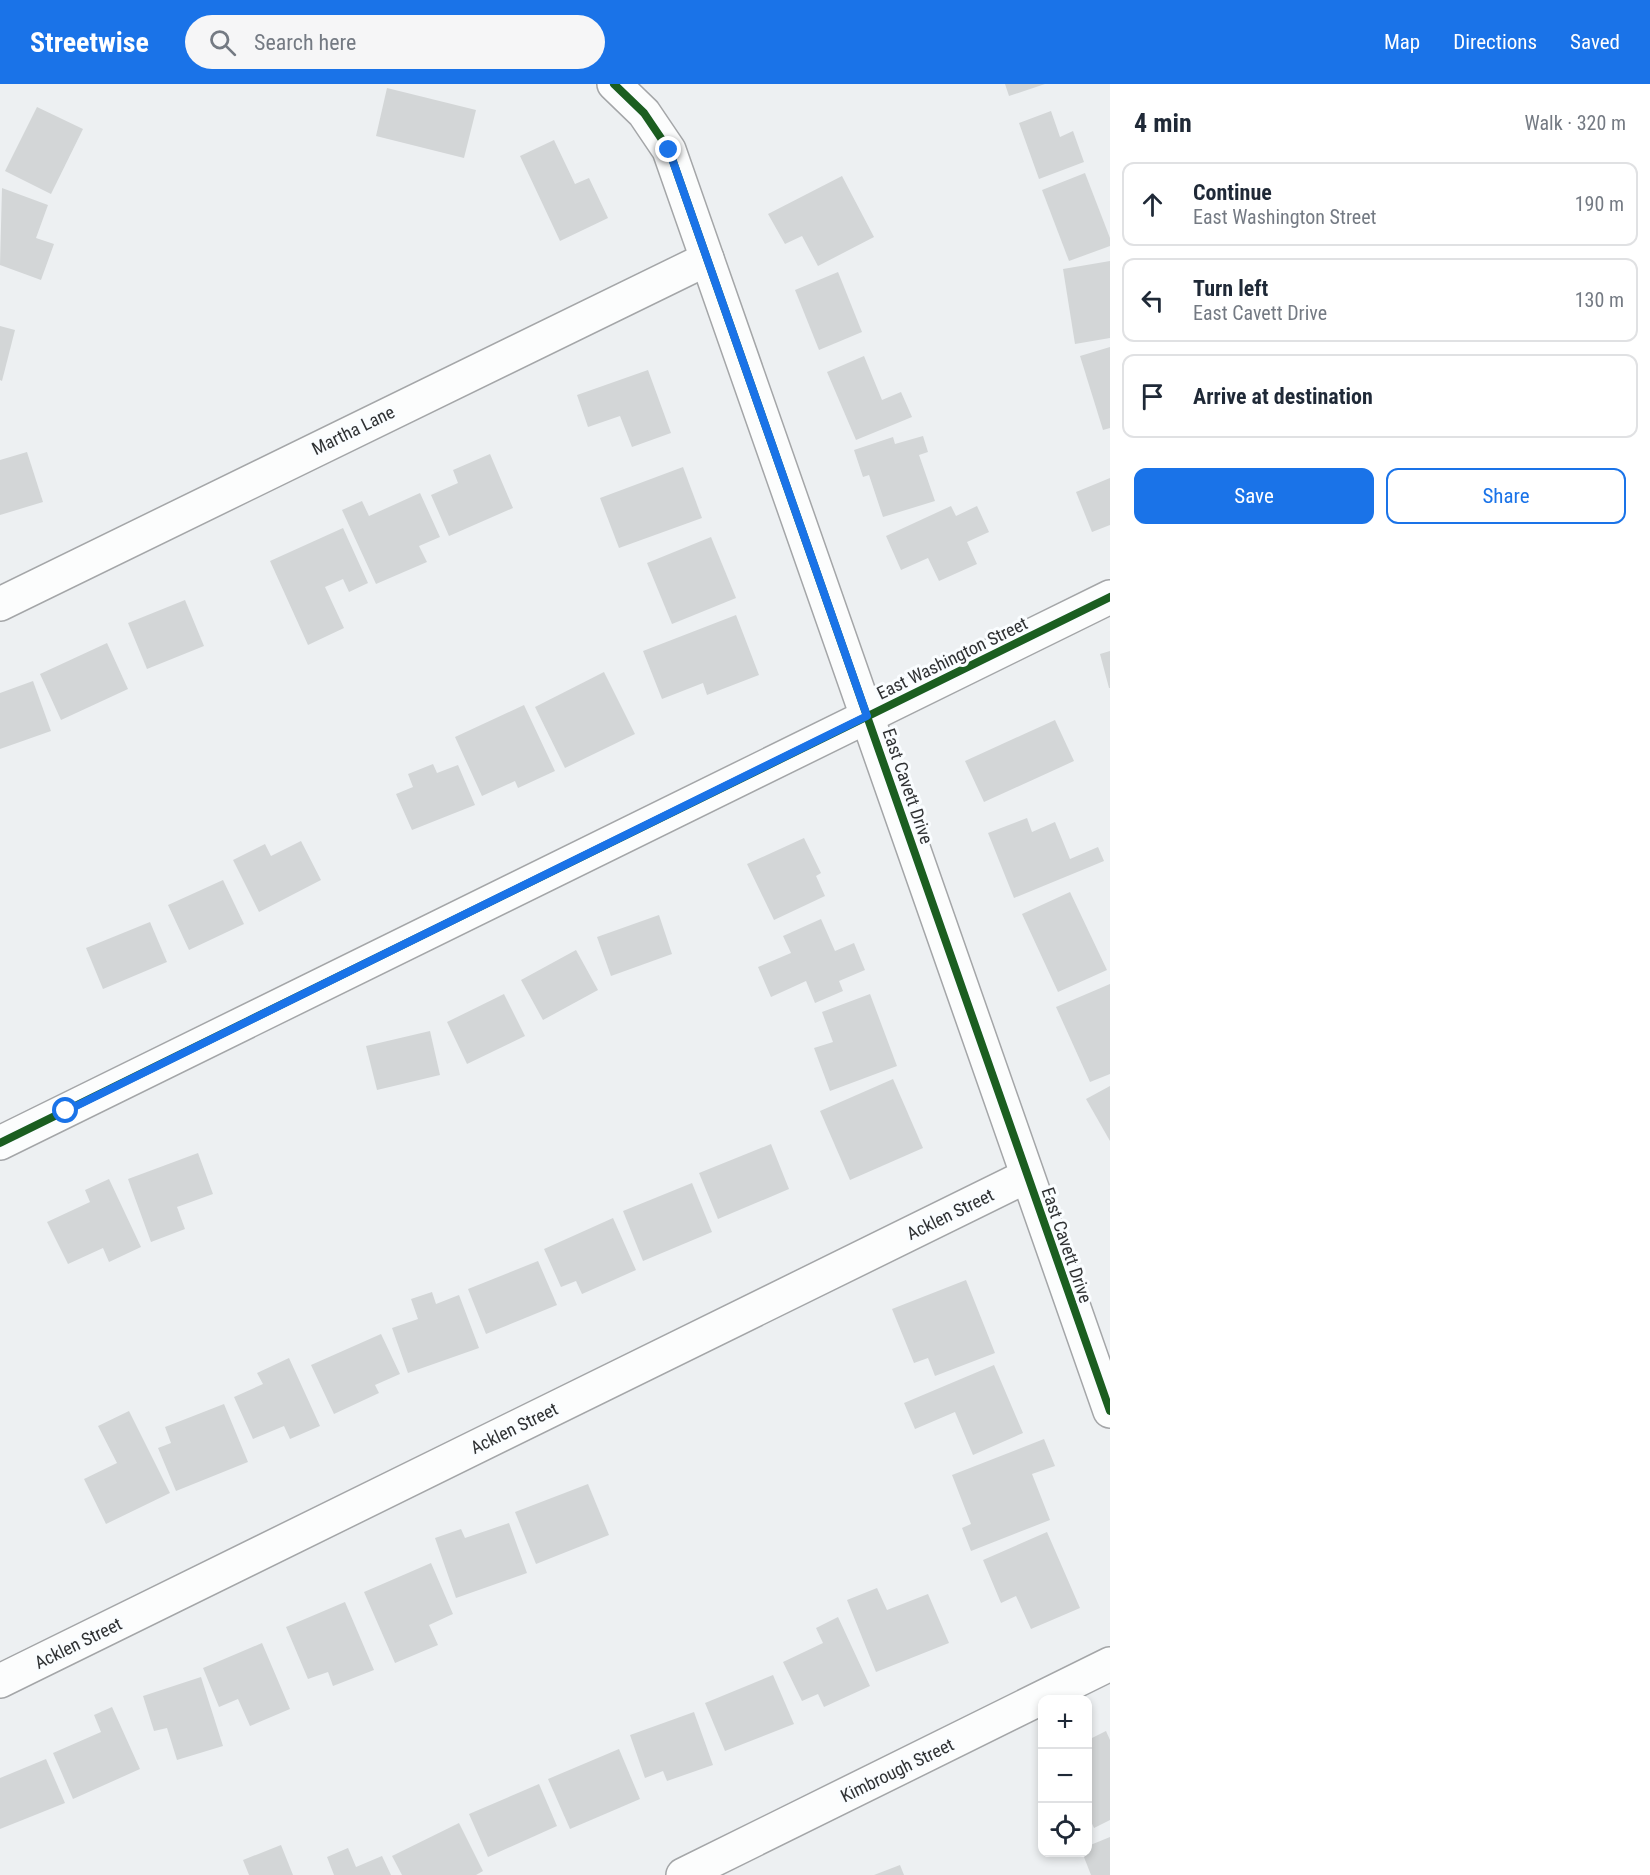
<!DOCTYPE html>
<html lang="en">
<head>
<meta charset="utf-8">
<style>
  :root { --surface:#fff; --page:#f6f6f7; --text:#1f2937; --muted:#747a83; --line:#e0e1e3; --accent:#1a73e8 }
  body { margin:0; font-family:"Roboto Condensed",sans-serif; background:var(--page); color:var(--text) }
  .controls { position:absolute; right:18px; bottom:18px; display:grid; overflow:hidden; border-radius:12px; box-shadow:0 3px 9px #0003 }
  .controls button { width:54px; height:54px; display:grid; place-items:center; padding:0; border:0; border-bottom:2px solid var(--line); background:var(--surface); color:var(--text); font:30px sans-serif }
  .stop { position:absolute; width:18px; height:18px; margin:-14px; border:4px solid #1a73e8; border-radius:50%; background:#fff }
  .stop.end { background:#1a73e8; border-color:#fff; box-shadow:0 2px 6px #0008 }
  .list { margin:0; padding:0; list-style:none }
  h2 { display:flex; justify-content:space-between; align-items:center; height:78px; margin:0; padding:0 24px; font-size:26px }
  h2 small { font-size:20px; font-weight:400; color:var(--muted) }
  .list li { display:grid; grid-template-columns:39px 1fr auto; gap:18px; align-items:center; box-sizing:border-box; height:84px; margin:0 12px 12px; padding:0 12px; border:2px solid var(--line); border-radius:12px }
  .list b { display:block; font-size:22px; white-space:nowrap }
  .list p { margin:0; font-size:20px; white-space:nowrap; color:var(--muted) }
  .list em { font-size:20px; font-style:normal; color:var(--muted) }
  .actions { display:flex; gap:12px; padding:18px 24px }
  .actions a { flex:1; padding:14px 0; border:2px solid var(--accent); border-radius:12px; text-align:center; font-size:21px; color:var(--accent) }
  .actions .main { background:var(--accent); color:#fff }
  .icon { flex:none; width:33px; height:33px; fill:none; stroke:currentColor; stroke-width:2; stroke-linecap:round; stroke-linejoin:round }
  .map { position:relative; flex:none; width:1110px; height:1791px; overflow:hidden }
  header { display:flex; align-items:center; gap:36px; box-sizing:border-box; height:84px; padding:0 30px; background:var(--accent); color:#fff }
  header strong { font-size:28px }
  nav { display:flex; gap:33px; margin-inline-start:auto; font-size:21px }
  .search { width:420px; height:54px; background:var(--page); display:flex; align-items:center; gap:15px; box-sizing:border-box; padding:0 21px; border-radius:33px; color:var(--muted); font-size:22px }
  main { display:flex }
  aside { flex:1; background:var(--surface) }
  .map>svg:first-child { display:block }
</style>
</head>
<body>
<header>
<strong>Streetwise</strong>
<div class="search"><svg class="icon" aria-label="search" viewBox="0 0 24 24"><circle cx="10" cy="10" r="6"/><path d="M15 15l6 6"/></svg>Search here</div>
<nav><a>Map</a><a>Directions</a><a>Saved</a></nav>
</header>
<main>
<div class="map">
<svg width="1110" height="1791" viewBox="0 0 1110 1791">
  <rect width="100%" height="100%" fill="#edf0f2"/>
  <!-- building -->
  <g fill="#d3d6d7">
    <polygon points="1005,0 1045,0 1009,12"/>
    <polygon points="387,4 476,26 464,74 376,52"/>
    <polygon points="37,23 83,45 51,110 5,87"/>
    <polygon points="1051,27 1060,53 1073,47 1084,78 1039,95 1019,39"/>
    <polygon points="554,56 575,100 589,94 608,134 560,157 520,72"/>
    <polygon points="1085,89 1110,154 1110,162 1069,177 1042,106"/>
    <polygon points="842,92 874,153 818,182 802,152 785,160 768,130"/>
    <polygon points="2,104 48,121 36,154 54,160 41,196 0,181"/>
    <polygon points="1110,177 1110,254 1075,260 1063,185"/>
    <polygon points="838,188 862,248 819,266 795,206"/>
    <polygon points="0,242 15,246 2,297 0,296"/>
    <polygon points="1110,263 1110,344 1103,346 1080,272"/>
    <polygon points="864,272 882,316 901,308 912,333 856,356 827,288"/>
    <polygon points="648,286 671,349 632,363 620,332 588,343 577,311"/>
    <polygon points="923,352 928,368 919,371 935,417 883,433 869,391 863,393 854,366 893,353 895,360"/>
    <polygon points="27,368 43,418 0,431 0,376"/>
    <polygon points="490,370 513,424 449,452 431,411 458,399 453,386"/>
    <polygon points="683,383 702,434 619,464 600,414"/>
    <polygon points="1110,394 1110,441 1092,448 1076,408"/>
    <polygon points="420,409 440,453 419,462 427,478 376,500 342,426 362,417 369,432"/>
    <polygon points="951,422 956,432 977,422 989,448 967,458 977,480 939,497 928,474 901,486 886,452"/>
    <polygon points="343,444 368,499 349,508 343,495 325,503 344,544 308,561 270,477"/>
    <polygon points="711,453 736,514 672,540 647,479"/>
    <polygon points="185,516 204,562 147,585 128,539"/>
    <polygon points="736,531 759,591 707,611 703,599 662,615 643,567"/>
    <polygon points="107,559 128,605 61,636 40,590"/>
    <polygon points="1110,567 1110,604 1109,604 1100,570"/>
    <polygon points="604,588 635,650 565,684 535,623"/>
    <polygon points="33,597 51,647 0,665 0,609"/>
    <polygon points="524,621 555,687 518,704 515,697 482,712 455,653"/>
    <polygon points="1055,636 1074,677 984,718 965,677"/>
    <polygon points="433,680 437,689 458,681 475,721 412,746 396,710 413,703 408,690"/>
    <polygon points="1027,734 1032,748 1055,738 1070,775 1098,763 1104,777 1014,814 988,749"/>
    <polygon points="804,754 821,789 816,792 825,812 774,836 747,780"/>
    <polygon points="301,757 321,796 259,828 233,776 265,760 271,772"/>
    <polygon points="223,796 244,840 189,866 168,821"/>
    <polygon points="1070,808 1107,886 1058,908 1022,830"/>
    <polygon points="659,831 672,870 611,892 597,853"/>
    <polygon points="821,835 835,867 854,859 865,886 839,897 843,907 815,919 806,897 771,913 758,883 791,869 783,852"/>
    <polygon points="150,838 167,878 103,905 86,864"/>
    <polygon points="576,866 598,906 543,936 521,896"/>
    <polygon points="1110,900 1110,990 1090,998 1056,923"/>
    <polygon points="504,910 525,952 467,980 447,938"/>
    <polygon points="870,910 897,982 830,1007 814,964 833,958 822,928"/>
    <polygon points="430,947 440,991 377,1006 366,962"/>
    <polygon points="893,995 923,1064 850,1096 820,1027"/>
    <polygon points="1110,1002 1110,1057 1086,1015"/>
    <polygon points="771,1060 789,1105 718,1135 699,1089"/>
    <polygon points="198,1069 213,1110 177,1123 185,1145 151,1158 128,1095"/>
    <polygon points="109,1095 141,1163 109,1178 103,1164 68,1180 47,1138 90,1118 85,1106"/>
    <polygon points="692,1099 712,1148 643,1177 623,1127"/>
    <polygon points="613,1134 636,1186 582,1210 576,1197 561,1203 544,1165"/>
    <polygon points="538,1177 557,1221 486,1250 468,1205"/>
    <polygon points="966,1196 995,1269 935,1292 928,1274 914,1279 892,1225"/>
    <polygon points="432,1208 436,1220 459,1211 479,1264 408,1289 392,1244 418,1235 411,1215"/>
    <polygon points="381,1250 400,1290 375,1301 379,1309 334,1330 311,1281"/>
    <polygon points="289,1274 320,1342 290,1355 284,1342 253,1355 234,1313 263,1300 257,1289"/>
    <polygon points="994,1281 1023,1349 973,1371 955,1328 915,1345 904,1319"/>
    <polygon points="224,1320 248,1378 176,1407 158,1364 171,1359 165,1343"/>
    <polygon points="129,1327 170,1409 106,1440 84,1395 117,1379 98,1342"/>
    <polygon points="1044,1355 1055,1382 1032,1390 1050,1436 971,1467 962,1444 971,1440 952,1391"/>
    <polygon points="588,1400 609,1451 536,1480 515,1428"/>
    <polygon points="509,1439 527,1489 456,1514 435,1454 461,1445 465,1454"/>
    <polygon points="1047,1448 1080,1524 1031,1545 1016,1512 1001,1519 983,1476"/>
    <polygon points="431,1479 453,1530 429,1541 438,1561 395,1579 364,1508"/>
    <polygon points="877,1504 887,1526 928,1510 949,1559 876,1588 847,1516"/>
    <polygon points="345,1518 374,1586 333,1602 328,1588 308,1595 286,1543"/>
    <polygon points="838,1533 870,1602 824,1623 818,1610 802,1617 783,1578 823,1559 816,1544"/>
    <polygon points="262,1559 290,1625 250,1642 238,1615 219,1623 203,1584"/>
    <polygon points="773,1591 794,1640 725,1667 705,1619"/>
    <polygon points="201,1593 223,1662 177,1676 167,1644 154,1647 143,1612"/>
    <polygon points="112,1623 140,1685 73,1715 53,1669 101,1648 94,1631"/>
    <polygon points="694,1628 713,1681 667,1697 663,1687 645,1694 630,1651"/>
    <polygon points="1106,1647 1110,1656 1110,1736 1094,1744 1088,1731 1088,1656"/>
    <polygon points="619,1665 640,1715 570,1745 548,1695"/>
    <polygon points="46,1675 65,1719 0,1745 0,1694"/>
    <polygon points="539,1700 557,1742 488,1773 469,1730"/>
    <polygon points="459,1739 483,1787 476,1791 402,1791 392,1772"/>
    <polygon points="1110,1753 1110,1791 1091,1791 1082,1768 1088,1768 1088,1762"/>
    <polygon points="281,1761 293,1791 249,1791 243,1776"/>
    <polygon points="348,1764 356,1783 382,1772 391,1791 334,1791 327,1773"/>
    <polygon points="900,1781 904,1791 874,1791"/>
  </g>
  <g fill="none" stroke-linecap="round" stroke-linejoin="round">
    <!-- minor casing -->
    <g stroke="#a4a6a8" stroke-width="36">
      <g id="minor">
        <polyline points="614,0 644,29 669,66 1110,1327"/>
        <polyline points="0,520 707,175"/>
        <polyline points="0,1059 1110,513"/>
        <polyline points="0,1597 1027,1092"/>
        <polyline points="683,1791 1110,1580"/>
      </g>
    </g>
    <!-- minor -->
    <use href="#minor" stroke="#fcfdfd" stroke-width="33"/>
    <!-- cycleway casing -->
    <g stroke="#fafdff" stroke-width="11">
      <g id="cycleway">
        <polyline points="614,0 644,29 669,66 1110,1327"/>
        <polyline points="0,1059 1110,513"/>
      </g>
    </g>
    <!-- cycleway -->
    <use href="#cycleway" stroke="#1b5e20" stroke-width="8"/>
  </g>
  <g fill="none" stroke-linecap="round" stroke-linejoin="round">
    <!-- route -->
    <polyline stroke="#1a73e8" stroke-width="8" points="66,1027 867,632 669,66"/>
  </g>
  <g text-anchor="middle" dominant-baseline="central" stroke-width="6" stroke-linejoin="round" paint-order="stroke">
    <!-- street labels -->
    <g font-size="18" fill="#303234" stroke="#fafdff">
      <text transform="translate(353 346) rotate(-26)">Martha Lane</text>
      <text transform="translate(952 574) rotate(-26)">East Washington Street</text>
      <text transform="translate(908 702) rotate(71)">East Cavett Drive</text>
      <text transform="translate(950 1130) rotate(-26)">Acklen Street</text>
      <text transform="translate(1067 1161) rotate(71)">East Cavett Drive</text>
      <text transform="translate(514 1344) rotate(-26)">Acklen Street</text>
      <text transform="translate(78 1559) rotate(-26)">Acklen Street</text>
      <text transform="translate(897 1686) rotate(-26)">Kimbrough Street</text>
    </g>
  </g>
</svg>
<div class="controls">
<button>+</button>
<button>−</button>
<button><svg class="icon" aria-label="locate" viewBox="0 0 24 24"><circle cx="12" cy="12" r="6"/><path d="M12 2v4M12 18v4M2 12h4M18 12h4"/></svg></button>
</div>
<div class="stop" style="left:66px;top:1027px"></div>
<div class="stop end" style="left:669px;top:66px"></div>
</div>
<aside>
<h2>4 min<small>Walk · 320 m</small></h2>
<ul class="list">
<li><svg class="icon" aria-label="ahead" viewBox="0 0 24 24"><path d="M12 20V5M6 11l6-6 6 6"/></svg><div><b>Continue</b><p>East Washington Street</p></div><em>190 m</em></li>
<li><svg class="icon" aria-label="left" viewBox="0 0 24 24"><path d="M17 20v-9H6M10 6l-5 5 5 5"/></svg><div><b>Turn left</b><p>East Cavett Drive</p></div><em>130 m</em></li>
<li><svg class="icon" aria-label="arrive" viewBox="0 0 24 24"><path d="M6 21V4h12l-3 4 3 4H6"/></svg><div><b>Arrive at destination</b></div></li>
</ul>
<div class="actions"><a class="main">Save</a><a>Share</a></div>
</aside>
</main>
</body>
</html>
